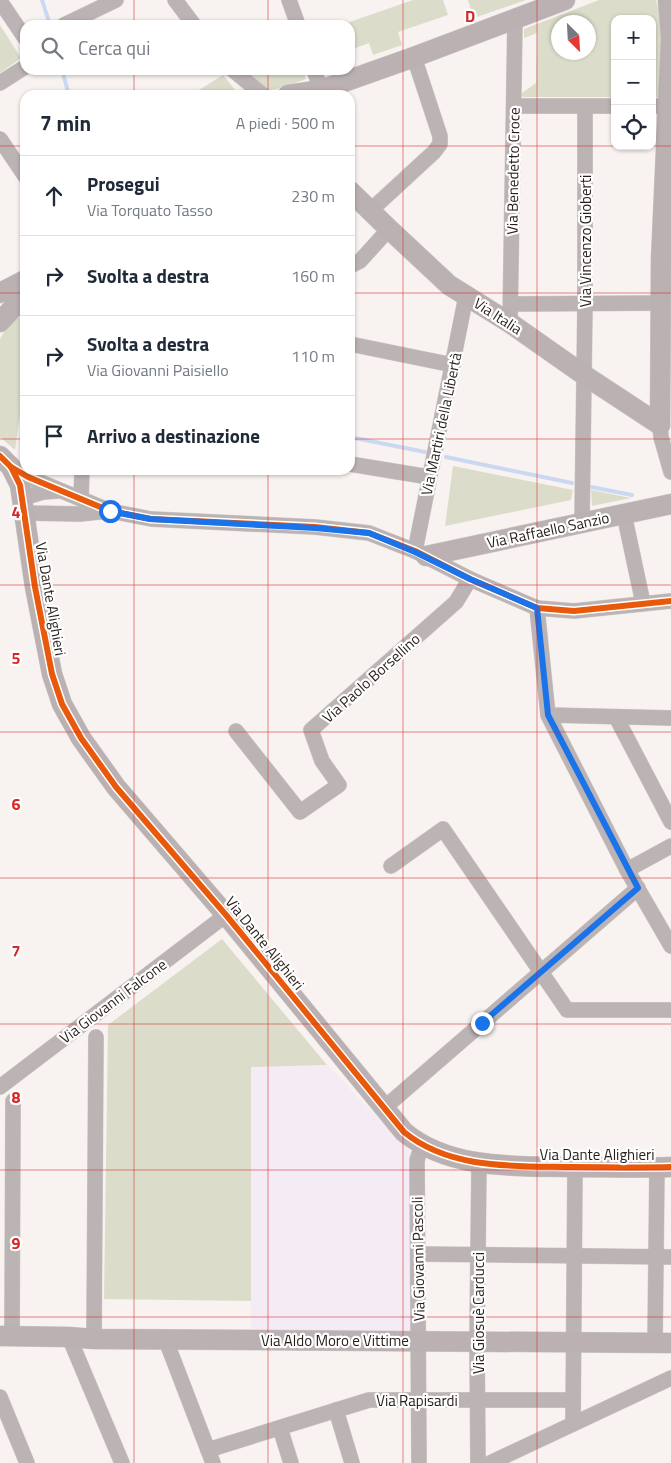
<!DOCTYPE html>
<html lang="it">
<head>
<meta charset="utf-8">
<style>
  :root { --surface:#fff; --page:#f2f2f3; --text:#1f2937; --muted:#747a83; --line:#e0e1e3 }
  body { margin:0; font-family:"Titillium Web",sans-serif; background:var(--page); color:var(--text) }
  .controls { position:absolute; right:15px; top:15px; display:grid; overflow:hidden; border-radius:10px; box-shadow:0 1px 4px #0004 }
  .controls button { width:45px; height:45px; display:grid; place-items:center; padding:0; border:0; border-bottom:1px solid var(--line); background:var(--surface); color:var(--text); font:25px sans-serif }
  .compass { position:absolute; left:551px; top:15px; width:45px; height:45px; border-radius:50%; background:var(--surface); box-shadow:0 1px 4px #0004; rotate:156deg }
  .stop { position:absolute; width:15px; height:15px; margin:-11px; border:4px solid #1a73e8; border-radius:50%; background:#fff }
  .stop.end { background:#1a73e8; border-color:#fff; box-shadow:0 1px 5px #0008 }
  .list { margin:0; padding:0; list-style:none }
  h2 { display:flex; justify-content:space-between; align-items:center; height:65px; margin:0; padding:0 20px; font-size:21px }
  h2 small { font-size:16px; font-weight:400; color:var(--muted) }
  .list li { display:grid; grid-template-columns:32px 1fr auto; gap:15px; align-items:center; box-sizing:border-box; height:80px; padding:0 20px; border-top:1px solid var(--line) }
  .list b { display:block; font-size:19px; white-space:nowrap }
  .list p { margin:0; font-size:16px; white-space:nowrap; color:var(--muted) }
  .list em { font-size:16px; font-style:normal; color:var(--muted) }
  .icon { flex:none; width:28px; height:28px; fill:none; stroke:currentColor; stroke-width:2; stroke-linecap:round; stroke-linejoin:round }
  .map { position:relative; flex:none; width:671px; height:1463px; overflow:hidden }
  .search { position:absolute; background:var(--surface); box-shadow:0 1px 4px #0004; left:20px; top:20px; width:335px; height:55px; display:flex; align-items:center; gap:12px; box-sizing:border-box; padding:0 18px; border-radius:15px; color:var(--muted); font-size:19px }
  .panel { position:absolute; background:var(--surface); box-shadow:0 1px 4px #0004; left:20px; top:90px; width:335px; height:385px; border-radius:15px }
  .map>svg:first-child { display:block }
</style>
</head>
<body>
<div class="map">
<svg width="671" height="1463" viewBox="0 0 671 1463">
  <rect width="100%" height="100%" fill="#f8f2f0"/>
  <!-- education -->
  <polygon fill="#f4ebf5" points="327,1065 410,1151 414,1334 251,1332 251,1067"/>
  <!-- green -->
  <g fill="#dbddca" fill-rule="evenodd">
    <polygon points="413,0 443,0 448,15 398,32 402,45 373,55 369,43 350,50 350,25 341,25"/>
    <polygon points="468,0 526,0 474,18"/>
    <path d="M 599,0 L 656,0 L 663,28 L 660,97 L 652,97 L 652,19 L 615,19 L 615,97 L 522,97 L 522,93 L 536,83 L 537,33 L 524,38 L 524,29 ZM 558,22 L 588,22 L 588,52 L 558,52 Z"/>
    <polygon points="0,25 21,58 0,73"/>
    <polygon points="243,70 303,70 306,79 277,89 268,90"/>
    <polygon points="223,75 239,95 191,95"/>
    <polygon points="12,317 25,319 25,377 15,450 0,437 0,339"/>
    <polygon points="453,466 573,490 571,500 445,526"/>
    <polygon points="591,490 631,498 592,506"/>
    <polygon points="222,939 327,1065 251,1067 251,1301 104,1299 108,1025"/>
  </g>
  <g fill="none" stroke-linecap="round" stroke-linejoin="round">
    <!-- stream -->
    <g stroke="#cad9f1" stroke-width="4">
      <polyline points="42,0 50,25"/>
      <polyline points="62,70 69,95"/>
      <polyline points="350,437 425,452"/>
      <polyline points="446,457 572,483"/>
      <polyline points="591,487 632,495"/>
    </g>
    <!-- street casing -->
    <g stroke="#d2cdca" stroke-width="16">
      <g id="street">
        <polyline points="175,0 194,25"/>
        <polyline points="289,0 298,25"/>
        <polyline points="0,1 25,38"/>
        <polyline points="64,25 116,0"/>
        <polyline points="233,70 263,95"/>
        <polyline points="314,70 321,90"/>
        <polyline points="0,83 25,67"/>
        <polyline points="514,106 615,106"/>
        <polyline points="652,106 667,106"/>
        <polyline points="0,139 25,176"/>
        <polyline points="370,211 434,152 440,144 440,136 414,57"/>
        <polyline points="350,266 360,261 389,229"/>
        <polyline points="511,304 661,303"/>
        <polyline points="510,323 515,19"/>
        <polyline points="350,344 453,365"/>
        <polyline points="660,425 661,437 671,472"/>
        <polyline points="350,464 429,477"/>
        <polyline points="11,467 28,477 110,511 151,519 315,527 369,533 415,551 470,579 537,608 574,611 671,601"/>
        <polyline points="23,498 43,492 58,491"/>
        <polyline points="81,498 82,470"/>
        <polyline points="25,513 80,514 108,511"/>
        <polyline points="624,514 643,603"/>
        <polyline points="582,522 585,304 585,106"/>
        <polyline points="415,551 466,296"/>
        <polyline points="537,608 548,715 627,870 671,946"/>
        <polyline points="548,715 671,718"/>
        <polyline points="616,717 671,822"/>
        <polyline points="236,731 300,812 339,785 322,761 311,730 456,602 470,579"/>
        <polyline points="391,866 443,829 567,1010 671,1010"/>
        <polyline points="627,870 671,846"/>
        <polyline points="0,1087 226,915"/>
        <polyline points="383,1109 638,888"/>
        <polyline points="418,1254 671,1257"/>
        <polyline points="12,1336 13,1101"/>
        <polyline points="69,1337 122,1463"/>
        <polyline points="165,1338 213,1463"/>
        <polyline points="94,1339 96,1037"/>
        <polyline points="655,1343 657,1168"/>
        <polyline points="0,1397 27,1463"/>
        <polyline points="336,1410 352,1463"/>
        <polyline points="573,1424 575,1167"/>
        <polyline points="280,1428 291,1463"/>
        <polyline points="208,1450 369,1400 573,1400"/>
        <polyline points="419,1463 417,1160 422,1145"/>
        <polyline points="478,1463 477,1341 479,1163"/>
        <polyline points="490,1463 671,1378"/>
      </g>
    </g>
    <!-- secondary casing -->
    <g stroke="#d2cdca" stroke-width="21">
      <g id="secondary">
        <polyline points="288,95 321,90 414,57 565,0"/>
        <polyline points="350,191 389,229 449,285 510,323 584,375 660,425"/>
        <polyline points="0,293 25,280"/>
        <polyline points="0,322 25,295"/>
        <polyline points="660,425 661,260 671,38 668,0"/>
        <path d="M 0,456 L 11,467 L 20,485 L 35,587 L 52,674 L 62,704 L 81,738 L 116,787 L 226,915 L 404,1132 C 450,1170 516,1166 572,1167 C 605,1167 638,1168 671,1167"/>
        <polyline points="426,556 671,504"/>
        <polyline points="0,1336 69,1337 94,1339 671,1343"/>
      </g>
    </g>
    <!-- street -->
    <use href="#street" stroke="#bbb3b4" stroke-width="15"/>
    <!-- secondary -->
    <use href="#secondary" stroke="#bbb1b3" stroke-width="20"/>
    <!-- cycleway casing -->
    <g stroke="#fff" stroke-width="9">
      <g id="cycleway">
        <path d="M 0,456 L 11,467 L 20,485 L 35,587 L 52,674 L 62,704 L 81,738 L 116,787 L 226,915 L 404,1132 C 450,1170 516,1166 572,1167 C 605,1167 638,1168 671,1167"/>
        <polyline points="11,467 28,477 110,511 151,519 315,527 369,533 415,551 470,579 537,608 574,611 671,601"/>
      </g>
    </g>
    <!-- cycleway -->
    <use href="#cycleway" stroke="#e8590c" stroke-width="6"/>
  </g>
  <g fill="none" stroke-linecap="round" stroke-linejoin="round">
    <!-- route -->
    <polyline stroke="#1a73e8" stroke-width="6" points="110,511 150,519 315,528 369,533 415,552 470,579 537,608 548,715 638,888 482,1023"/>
  </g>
  <!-- grid -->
  <path fill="none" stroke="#d62828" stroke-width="1" stroke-opacity="0.55" d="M 134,0 L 134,25M 268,0 L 268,25M 403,0 L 403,1463M 537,0 L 537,1463M 134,70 L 134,95M 268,70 L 268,95M 0,146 L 25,146M 350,146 L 671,146M 0,293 L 25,293M 350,293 L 671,293M 0,439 L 25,439M 350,439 L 671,439M 134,470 L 134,1463M 268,470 L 268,1463M 0,585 L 671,585M 0,732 L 671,732M 0,878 L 671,878M 0,1024 L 671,1024M 0,1170 L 671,1170M 0,1317 L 671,1317"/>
  <g text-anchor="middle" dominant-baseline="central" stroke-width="4.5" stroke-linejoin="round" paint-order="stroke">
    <!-- street labels -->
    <g font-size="15" fill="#271e1a" stroke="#fff">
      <text transform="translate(513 171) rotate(-89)">Via Benedetto Croce</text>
      <text transform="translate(585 241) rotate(-90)">Via Vincenzo Gioberti</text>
      <text transform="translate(498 316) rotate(33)">Via Italia</text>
      <text transform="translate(441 424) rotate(-78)">Via Martiri della Libertà</text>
      <text transform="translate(548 530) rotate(-12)">Via Raffaello Sanzio</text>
      <text transform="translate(51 599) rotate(80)">Via Dante Alighieri</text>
      <text transform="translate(371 678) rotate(-42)">Via Paolo Borsellino</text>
      <text transform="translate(265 943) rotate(51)">Via Dante Alighieri</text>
      <text transform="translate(113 1001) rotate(-37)">Via Giovanni Falcone</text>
      <text x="597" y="1154">Via Dante Alighieri</text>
      <text transform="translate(418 1259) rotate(-91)">Via Giovanni Pascoli</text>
      <text transform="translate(478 1313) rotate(-90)">Via Giosuè Carducci</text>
      <text x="335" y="1340">Via Aldo Moro e Vittime</text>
      <text x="417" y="1400">Via Rapisardi</text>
    </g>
  </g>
  <g font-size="16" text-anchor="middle" font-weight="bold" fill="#d62828" stroke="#fff" stroke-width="4.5" stroke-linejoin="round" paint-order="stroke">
    <text x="470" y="22">D</text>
    <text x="16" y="518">4</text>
    <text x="16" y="664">5</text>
    <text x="16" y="810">6</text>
    <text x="16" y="957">7</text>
    <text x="16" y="1103">8</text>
    <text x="16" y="1249">9</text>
  </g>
</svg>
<div class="controls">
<button>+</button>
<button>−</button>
<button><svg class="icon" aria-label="locate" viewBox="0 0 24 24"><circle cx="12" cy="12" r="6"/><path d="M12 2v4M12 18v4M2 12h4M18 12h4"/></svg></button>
</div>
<svg class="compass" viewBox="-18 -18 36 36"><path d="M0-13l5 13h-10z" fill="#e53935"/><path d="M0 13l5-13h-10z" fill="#747a83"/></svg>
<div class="stop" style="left:110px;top:511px"></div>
<div class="stop end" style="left:482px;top:1023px"></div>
<div class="search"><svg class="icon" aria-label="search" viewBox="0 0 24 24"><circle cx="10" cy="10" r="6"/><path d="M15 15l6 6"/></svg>Cerca qui</div>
<section class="panel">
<h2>7 min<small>A piedi · 500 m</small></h2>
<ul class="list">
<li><svg class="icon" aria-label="ahead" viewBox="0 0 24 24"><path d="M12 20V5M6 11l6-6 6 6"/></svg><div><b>Prosegui</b><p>Via Torquato Tasso</p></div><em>230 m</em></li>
<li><svg class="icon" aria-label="right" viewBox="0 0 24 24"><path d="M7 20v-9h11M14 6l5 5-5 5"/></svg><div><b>Svolta a destra</b></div><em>160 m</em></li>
<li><svg class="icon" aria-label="right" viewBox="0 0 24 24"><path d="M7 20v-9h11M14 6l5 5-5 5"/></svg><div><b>Svolta a destra</b><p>Via Giovanni Paisiello</p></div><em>110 m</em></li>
<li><svg class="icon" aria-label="arrive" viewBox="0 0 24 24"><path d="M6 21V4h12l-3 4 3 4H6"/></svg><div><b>Arrivo a destinazione</b></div></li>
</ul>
</section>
</div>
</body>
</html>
